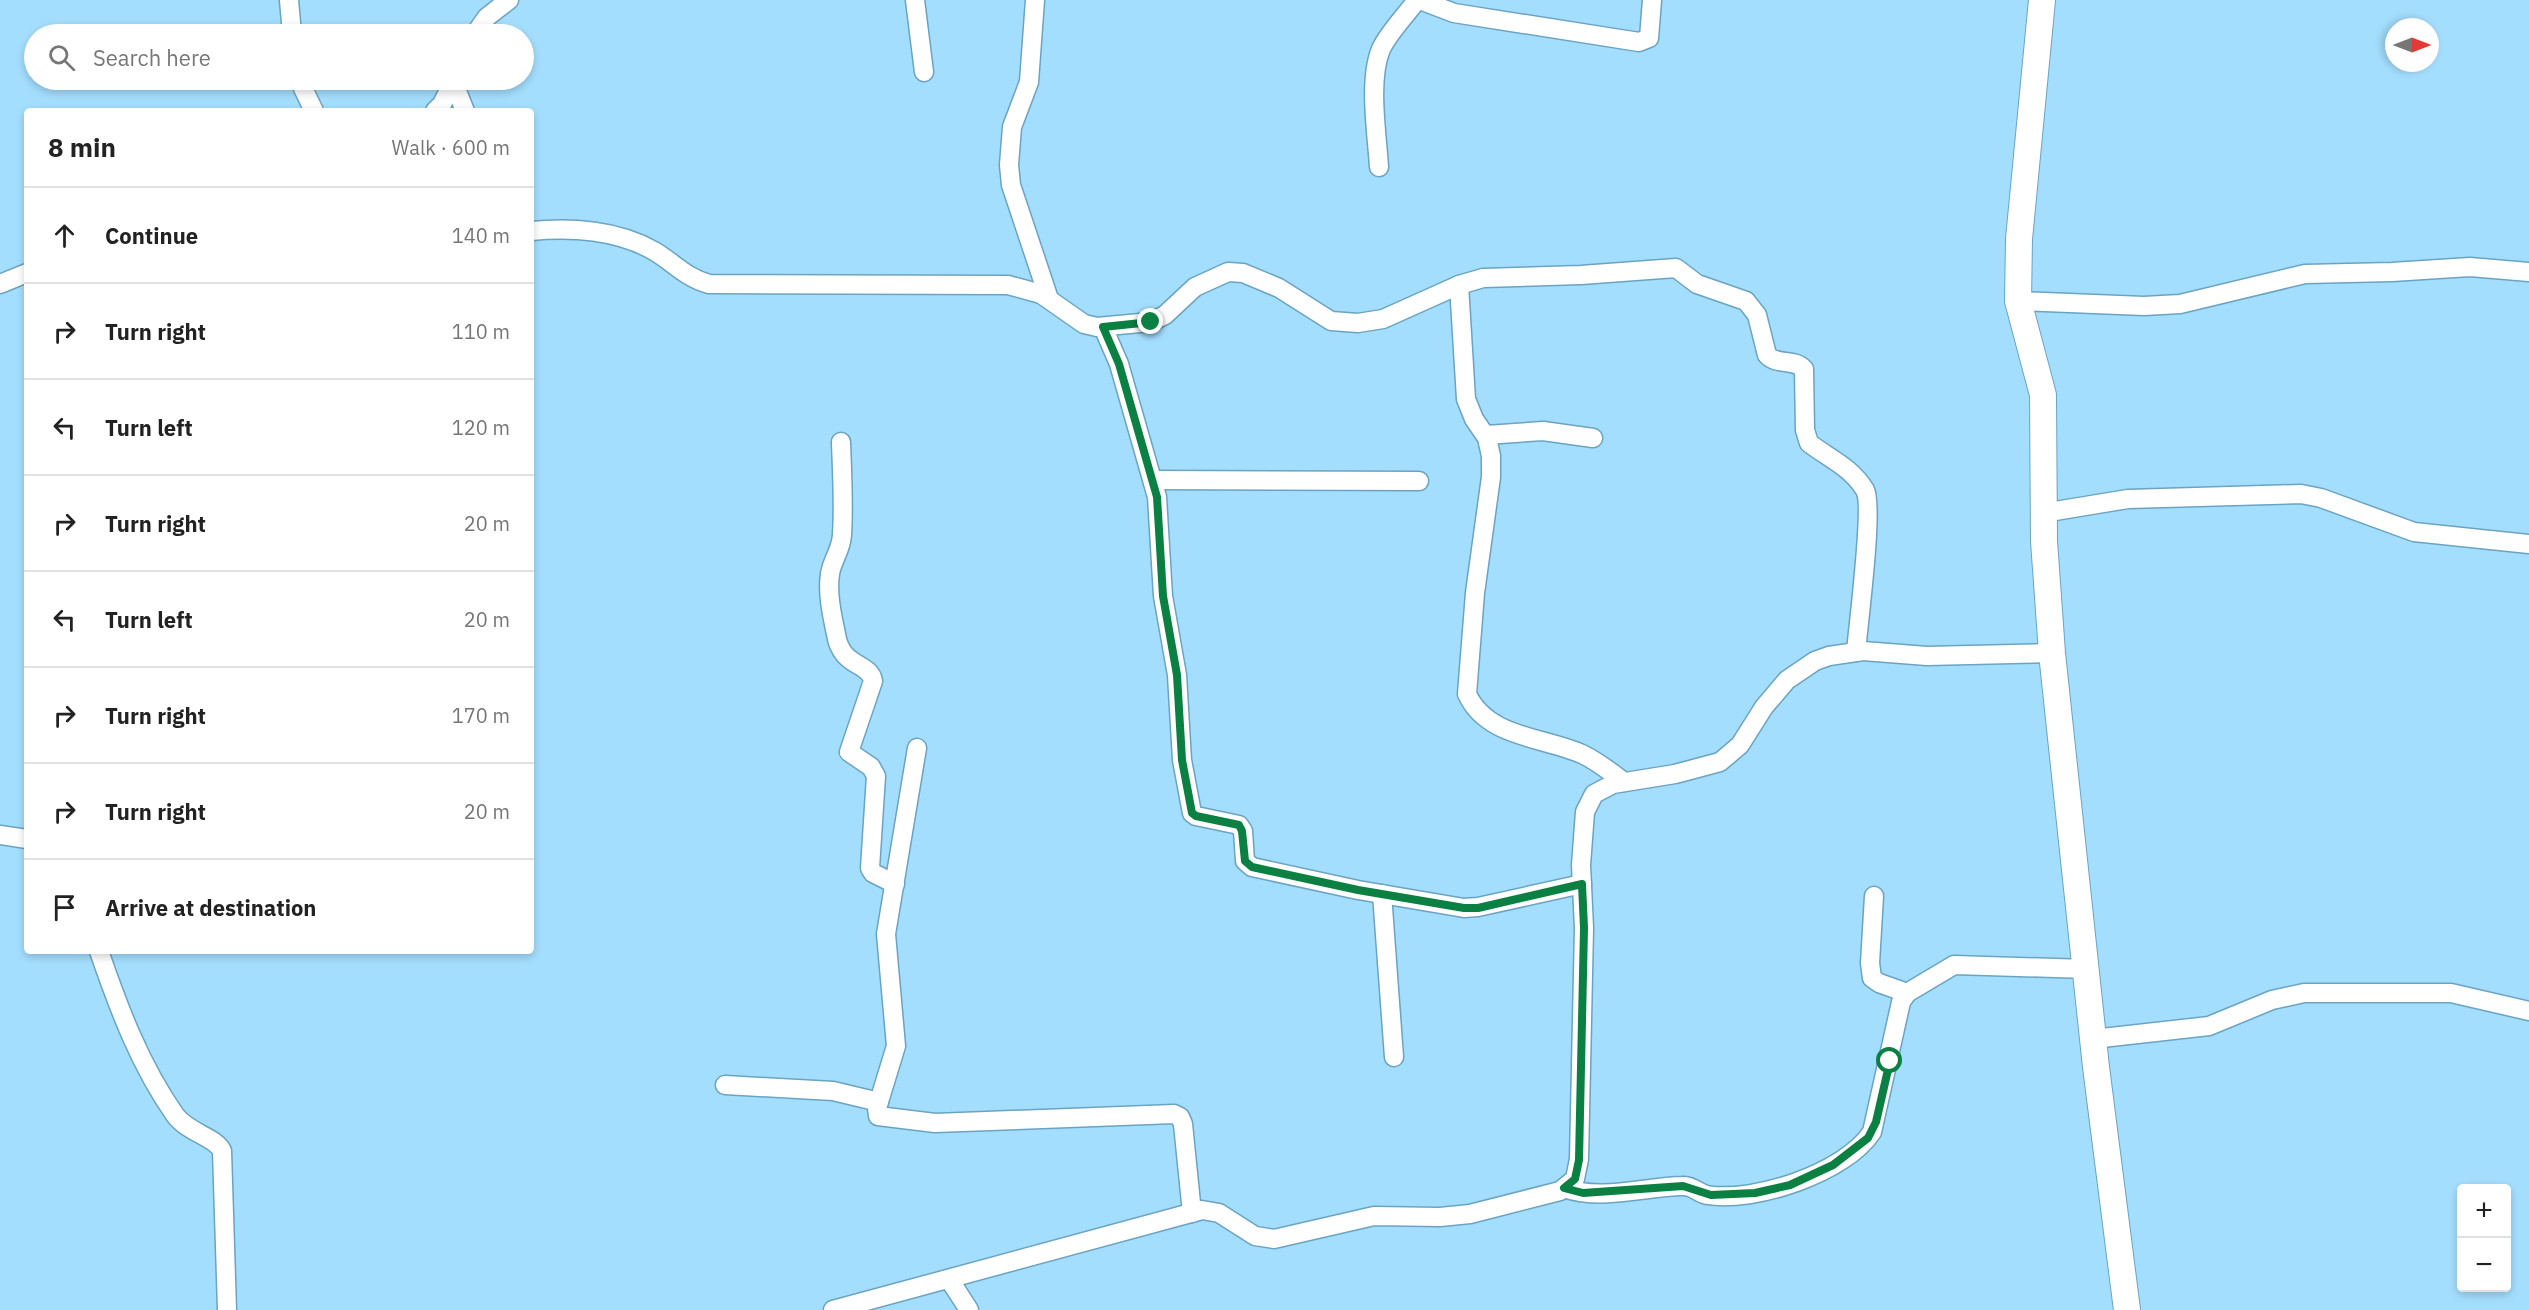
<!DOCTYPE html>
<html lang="en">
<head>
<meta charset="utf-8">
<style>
  :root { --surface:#fff; --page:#f6f6f6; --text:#222; --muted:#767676; --line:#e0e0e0 }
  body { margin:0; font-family:"IBM Plex Sans",sans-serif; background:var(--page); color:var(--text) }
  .controls { position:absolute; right:18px; bottom:18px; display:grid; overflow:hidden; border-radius:6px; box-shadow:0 3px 9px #0003 }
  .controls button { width:54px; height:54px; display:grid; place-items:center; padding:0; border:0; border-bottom:2px solid var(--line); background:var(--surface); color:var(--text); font:30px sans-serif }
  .compass { position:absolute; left:2385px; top:18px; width:54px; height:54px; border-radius:50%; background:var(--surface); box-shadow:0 3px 9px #0003; rotate:90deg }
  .stop { position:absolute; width:18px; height:18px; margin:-14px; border:4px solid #0b8043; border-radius:50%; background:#fff }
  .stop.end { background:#0b8043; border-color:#fff; box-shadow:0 2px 6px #0008 }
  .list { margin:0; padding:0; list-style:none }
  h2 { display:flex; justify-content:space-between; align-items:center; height:78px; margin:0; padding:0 24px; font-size:26px }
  h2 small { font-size:20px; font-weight:400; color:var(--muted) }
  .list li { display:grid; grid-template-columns:39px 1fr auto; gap:18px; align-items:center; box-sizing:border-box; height:96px; padding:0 24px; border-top:2px solid var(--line) }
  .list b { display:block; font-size:22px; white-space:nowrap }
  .list em { font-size:20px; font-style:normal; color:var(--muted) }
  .icon { flex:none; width:33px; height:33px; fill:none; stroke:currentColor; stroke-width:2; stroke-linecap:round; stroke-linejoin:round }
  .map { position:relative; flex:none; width:2529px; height:1310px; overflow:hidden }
  .search { position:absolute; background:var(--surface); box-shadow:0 3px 9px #0003; left:24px; top:24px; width:510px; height:66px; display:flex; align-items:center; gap:15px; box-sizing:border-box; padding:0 21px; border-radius:33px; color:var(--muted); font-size:22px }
  .panel { position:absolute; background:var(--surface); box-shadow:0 3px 9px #0003; left:24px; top:108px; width:510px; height:846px; border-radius:6px }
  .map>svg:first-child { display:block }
</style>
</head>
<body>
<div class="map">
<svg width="2529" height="1310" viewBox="0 0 2529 1310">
  <rect width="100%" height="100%" fill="#a4defe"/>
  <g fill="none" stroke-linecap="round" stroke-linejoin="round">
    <!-- street casing -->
    <g stroke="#6ba3c2" stroke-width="21">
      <g id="street">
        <polyline points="289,0 292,34"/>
        <polyline points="915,0 924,72"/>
        <polyline points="1035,0 1029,82 1012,127 1009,165 1011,185 1049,299"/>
        <polyline points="1420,0 1454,13 1639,42 1649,38 1652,0"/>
        <polyline points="475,34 487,17 509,0"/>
        <polyline points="299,80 314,111"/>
        <polyline points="453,81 465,111"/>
        <polyline points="435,111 442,104 454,80"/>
        <path d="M 1379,167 C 1377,134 1368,80 1381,49 C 1389,32 1406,15 1417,0"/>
        <path d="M 531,231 C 571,227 618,230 654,251 C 673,262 686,278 709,284 L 1008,285 L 1041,294 L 1084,324 L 1097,327 L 1151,322 L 1165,315 L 1195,287 L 1228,272 L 1243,273 L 1279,288 L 1331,321 L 1358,323 L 1383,319 L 1459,285 L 1483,278 L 1581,275 L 1676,268 L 1697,284 L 1746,301 L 1757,315 L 1767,355 C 1777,366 1794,358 1804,369 L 1805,430 L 1809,443 C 1830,459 1851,467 1865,490 C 1874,506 1858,626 1856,652"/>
        <polyline points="0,284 27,273"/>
        <path d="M 1459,285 L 1466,399 L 1474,419 L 1487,438 L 1491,456 L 1491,477 L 1475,593 L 1467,694 C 1487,738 1544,737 1582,754 C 1597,761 1611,772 1624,782"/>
        <polyline points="2018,301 2144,306 2180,304 2305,274 2392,272 2470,267 2529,272"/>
        <polyline points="1103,327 1119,364 1157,497 1163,596 1177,675 1182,760 1192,813 1196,816 1239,825 1243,831 1245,861 1252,867 1358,890 1464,908 1478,907 1582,884"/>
        <polyline points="1486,435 1543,431 1593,438"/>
        <path d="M 841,442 C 842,473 844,504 842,535 C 841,551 832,560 830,574 C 827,593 832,615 836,634 C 841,668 870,662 873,681 L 849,752 L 871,767 L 876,776 L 870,868 L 873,873 L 895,884"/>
        <polyline points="1153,480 1419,481"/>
        <polyline points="2043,513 2128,499 2301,494 2321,498 2414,532 2529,544"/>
        <polyline points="917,748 886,934 896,1046 877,1108 878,1116 935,1123 1174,1114 1180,1117 1183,1124 1192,1213"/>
        <polyline points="0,835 27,839"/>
        <polyline points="1382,894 1394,1057"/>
        <polyline points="1874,896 1870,963 1872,978 1879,983 1907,993"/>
        <path d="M 99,951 C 119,1009 140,1065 175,1115 C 188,1133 216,1137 222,1151 L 227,1310"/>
        <polyline points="2093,1039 2209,1026 2272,1000 2304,993 2451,993 2529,1011"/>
        <polyline points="725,1085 833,1091 879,1102"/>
        <path d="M 1564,1188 C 1601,1201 1644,1187 1682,1186 C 1692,1185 1698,1193 1707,1195 C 1754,1203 1845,1173 1872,1132 L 1901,1002 L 1907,993 L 1954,965 L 2087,969"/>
        <polyline points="949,1279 969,1310"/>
        <polyline points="833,1310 1202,1210 1219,1213 1255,1236 1274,1239 1374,1216 1440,1217 1470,1214 1560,1191 1575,1179 1579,1159 1584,928 1581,865 1585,812 1594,794 1613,784 1675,774 1720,762 1740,745 1764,707 1787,680 1815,661 1829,656 1863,651 1927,656 2052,653"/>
      </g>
    </g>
    <!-- secondary casing -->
    <g stroke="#6ba3c2" stroke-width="28">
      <polyline id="secondary" points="2042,0 2019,239 2018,301 2043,395 2044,541 2052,653 2096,1067 2127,1310"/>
    </g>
    <!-- street -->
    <use href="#street" stroke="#fff" stroke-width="18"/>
    <!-- secondary -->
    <use href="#secondary" stroke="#fff" stroke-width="26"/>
  </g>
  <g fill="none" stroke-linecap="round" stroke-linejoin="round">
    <!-- route -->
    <polyline stroke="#0b8043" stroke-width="8" points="1151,322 1103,327 1119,364 1157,497 1163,596 1177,675 1182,760 1192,813 1196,816 1239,825 1242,831 1245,861 1252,867 1358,890 1464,908 1478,908 1582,884 1584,928 1579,1160 1575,1179 1564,1188 1583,1193 1683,1186 1711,1195 1755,1193 1790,1185 1833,1165 1868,1138 1876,1122 1890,1061"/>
  </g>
</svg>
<div class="controls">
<button>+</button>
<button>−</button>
</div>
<svg class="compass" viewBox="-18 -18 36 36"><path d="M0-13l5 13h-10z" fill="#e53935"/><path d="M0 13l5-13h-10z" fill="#767676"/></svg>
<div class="stop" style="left:1890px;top:1061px"></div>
<div class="stop end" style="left:1151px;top:322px"></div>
<div class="search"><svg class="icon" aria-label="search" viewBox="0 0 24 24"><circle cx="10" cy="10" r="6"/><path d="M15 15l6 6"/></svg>Search here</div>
<section class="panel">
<h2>8 min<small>Walk · 600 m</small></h2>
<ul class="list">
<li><svg class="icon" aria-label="ahead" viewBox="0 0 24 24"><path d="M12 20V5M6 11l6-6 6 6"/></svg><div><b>Continue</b></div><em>140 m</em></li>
<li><svg class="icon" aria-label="right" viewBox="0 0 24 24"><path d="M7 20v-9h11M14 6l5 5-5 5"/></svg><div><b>Turn right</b></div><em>110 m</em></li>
<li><svg class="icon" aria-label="left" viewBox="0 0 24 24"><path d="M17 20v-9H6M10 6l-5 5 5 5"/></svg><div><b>Turn left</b></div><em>120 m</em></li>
<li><svg class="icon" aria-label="right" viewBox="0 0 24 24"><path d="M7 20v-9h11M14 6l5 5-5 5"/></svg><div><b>Turn right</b></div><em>20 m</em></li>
<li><svg class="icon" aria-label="left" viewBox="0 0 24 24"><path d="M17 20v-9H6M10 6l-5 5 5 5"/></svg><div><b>Turn left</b></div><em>20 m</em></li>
<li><svg class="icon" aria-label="right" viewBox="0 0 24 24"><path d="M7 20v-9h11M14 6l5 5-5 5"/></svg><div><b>Turn right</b></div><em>170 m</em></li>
<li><svg class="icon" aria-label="right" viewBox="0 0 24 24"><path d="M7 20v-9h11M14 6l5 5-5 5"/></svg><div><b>Turn right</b></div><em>20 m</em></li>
<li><svg class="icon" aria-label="arrive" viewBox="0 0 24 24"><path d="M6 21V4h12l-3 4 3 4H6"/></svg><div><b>Arrive at destination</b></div></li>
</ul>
</section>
</div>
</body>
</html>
